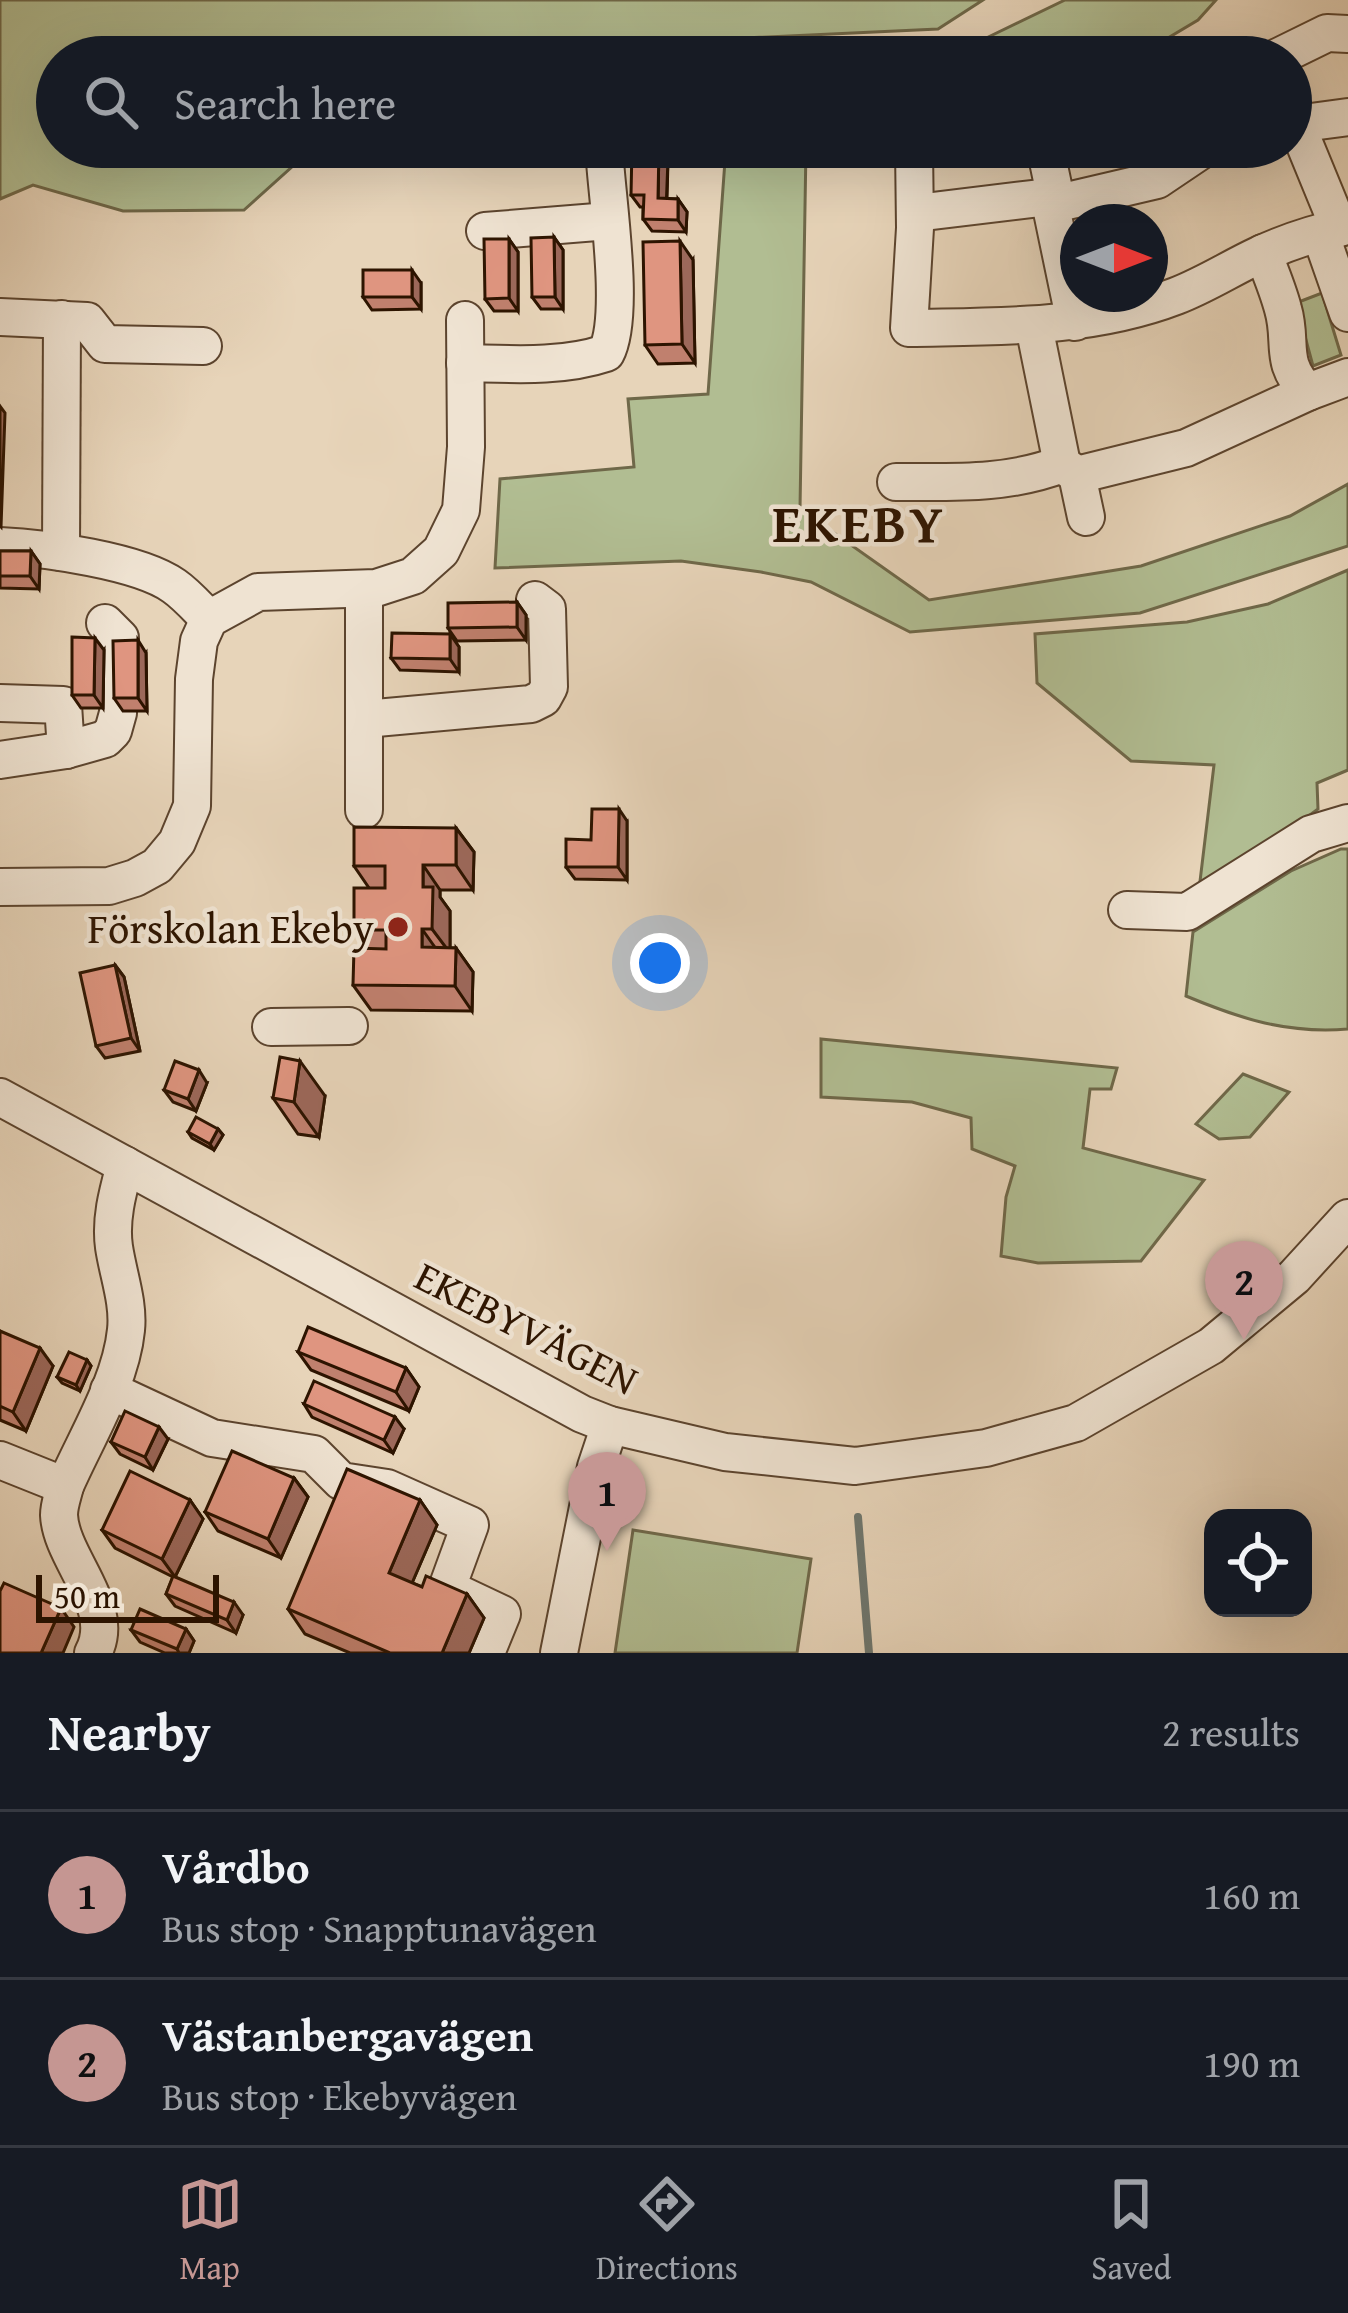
<!DOCTYPE html>
<html lang="en">
<head>
<meta charset="utf-8">
<style>
  :root { --surface:#171b24; --page:#242831; --text:#f1f3f6; --muted:#9ea1a6; --line:#363941; --accent:#c59692 }
  body { margin:0; font-family:"Gentium Book Plus",serif; background:var(--page); color:var(--text) }
  .controls { position:absolute; right:36px; bottom:36px; display:grid; overflow:hidden; border-radius:24px; box-shadow:0 12px 48px #0002 }
  .controls button { width:108px; height:108px; display:grid; place-items:center; padding:0; border:0; border-bottom:3px solid var(--line); background:var(--surface); color:var(--text); font:60px sans-serif }
  .compass { position:absolute; left:1060px; top:204px; width:108px; height:108px; border-radius:50%; background:var(--surface); box-shadow:0 12px 48px #0002; rotate:90deg }
  .scale { position:absolute; left:36px; bottom:30px; width:183px; box-sizing:border-box; padding-left:12px; border:6px solid #2d1400; border-top:0; font-size:33px; line-height:42px; white-space:nowrap; color:#2d1400; -webkit-text-stroke:9px #efe3d2; paint-order:stroke }
  .you { position:absolute; left:660px; top:963px; width:42px; height:42px; margin:-30px; border:9px solid #fff; border-radius:50%; background:#1a73e8; box-shadow:0 0 0 18px #1a73e833 }
  .badge { display:grid; place-items:center; width:78px; height:78px; border-radius:50%; background:var(--accent); color:#111; font-size:39px; font-weight:700 }
  .pin { position:absolute; translate:-50% -99px; filter:drop-shadow(0 3px 6px #0008) }
  .pin::after { content:''; position:absolute; top:63px; width:42px; height:36px; background:inherit; clip-path:polygon(0 0,100% 0,50% 100%) }
  .list { margin:0; padding:0; list-style:none }
  h2 { display:flex; justify-content:space-between; align-items:center; height:156px; margin:0; padding:0 48px; font-size:51px }
  h2 small { font-size:39px; font-weight:400; color:var(--muted) }
  .list li { display:grid; grid-template-columns:78px 1fr auto; gap:36px; align-items:center; box-sizing:border-box; height:168px; padding:0 48px; border-top:3px solid var(--line) }
  .list b { display:block; font-size:45px; white-space:nowrap }
  .list p { margin:0; font-size:39px; white-space:nowrap; color:var(--muted) }
  .list em { font-size:39px; font-style:normal; color:var(--muted) }
  .icon { flex:none; width:66px; height:66px; fill:none; stroke:currentColor; stroke-width:2; stroke-linecap:round; stroke-linejoin:round }
  .map { position:relative; flex:none; width:1348px; height:1653px; overflow:hidden }
  .search { position:absolute; background:var(--surface); box-shadow:0 12px 48px #0002; left:36px; right:36px; top:36px; height:132px; display:flex; align-items:center; gap:30px; box-sizing:border-box; padding:0 42px; border-radius:66px; color:var(--muted); font-size:45px }
  .sheet { height:492px; background:var(--surface) }
  nav { display:flex; justify-content:space-around; align-items:center; box-sizing:border-box; height:168px; border-top:3px solid var(--line); background:var(--surface); font-size:33px; color:var(--muted) }
  nav a { display:grid; justify-items:center; gap:6px }
  nav .on { color:var(--accent) }
  .map>svg:first-child { display:block }
</style>
</head>
<body>
<div class="map">
<svg width="1348" height="1653" viewBox="0 0 1348 1653">
  <rect width="100%" height="100%" fill="#e7d4b9"/>
  <filter id="stains"><feTurbulence type="fractalNoise" baseFrequency=".00167" numOctaves="4"/><feColorMatrix values="0 0 0 0 .2 0 0 0 0 .09 0 0 0 0 .02 0 0 0 .5 -.17"/></filter>
  <radialGradient id="worn" r=".72"><stop offset=".6" stop-color="#630" stop-opacity="0"/><stop offset="1" stop-color="#630" stop-opacity=".3"/></radialGradient>
  <!-- green -->
  <g fill="#b1bd92" stroke="#6f6849" stroke-width="3">
    <polygon points="0,0 983,0 938,29 745,38 685,57 57,57 57,147 314,147 244,210 123,211 33,185 0,199"/>
    <polygon points="1065,0 1216,0 1198,20 1136,57 947,57"/>
    <polygon points="726,147 806,147 800,509 929,600 1141,566 1290,516 1348,484 1348,546 1140,613 910,632 811,582 761,572 681,561 495,568 500,479 634,467 628,399 708,394"/>
    <polygon points="1322,293 1341,355 1313,366 1296,303"/>
    <polygon points="1348,570 1348,770 1317,783 1318,809 1198,898 1214,765 1131,761 1037,683 1035,634 1187,622 1268,604"/>
    <path d="M 1341,849 L 1348,849 L 1348,1029 C 1287,1034 1241,1019 1186,996 L 1193,932 L 1291,871 Z"/>
    <polygon points="821,1039 1117,1068 1111,1089 1090,1089 1083,1148 1204,1180 1141,1261 1038,1263 1001,1256 1006,1197 1015,1166 972,1149 971,1118 912,1102 821,1097"/>
    <polygon points="1243,1074 1289,1092 1250,1137 1219,1139 1196,1124"/>
    <polygon points="633,1530 811,1559 797,1653 615,1653"/>
  </g>
  <g fill="none" stroke-linecap="round" stroke-linejoin="round">
    <!-- stream -->
    <polyline stroke="#6e766e" stroke-width="8" points="858,1517 869,1653"/>
    <!-- minor casing -->
    <g stroke="#5c442e" stroke-width="40">
      <g id="minor">
        <polyline points="1278,57 1327,33 1348,34"/>
        <polyline points="1291,111 1339,228"/>
        <polyline points="1296,124 1348,117"/>
        <path d="M 914,147 L 915,228 L 909,328 C 999,326 1090,329 1176,296 C 1205,285 1231,268 1259,255 C 1287,242 1318,232 1348,226"/>
        <polyline points="1045,147 1053,185 1049,197 1075,322"/>
        <polyline points="1050,205 1157,180 1206,147"/>
        <polyline points="916,213 1049,197"/>
        <polyline points="485,231 609,221"/>
        <polyline points="1320,233 1348,313"/>
        <path d="M 1263,253 C 1270,271 1278,290 1283,309 C 1293,343 1278,362 1308,392 L 1348,377"/>
        <polyline points="0,317 87,321 105,344 203,346"/>
        <polyline points="1034,326 1062,464 1077,475 1086,517"/>
        <path d="M 465,363 C 511,364 561,368 606,353 C 625,318 608,205 605,161"/>
        <polyline points="1077,475 1186,448 1308,392"/>
        <path d="M 896,482 C 953,482 1008,485 1062,464"/>
        <path d="M 0,546 C 44,548 139,561 174,586 C 187,595 198,608 209,619"/>
        <polyline points="61,552 62,319"/>
        <polyline points="364,590 364,810"/>
        <polyline points="0,703 63,705 66,750"/>
        <polyline points="365,719 531,704 543,698 549,687 547,609 535,600"/>
        <polyline points="0,760 66,750 105,739 113,731 118,713 120,638 105,623"/>
        <polyline points="0,887 109,886 135,878 157,866 177,842 192,806 194,679 199,641 209,619 258,592 376,588 413,576 441,551 461,510 466,447 465,320"/>
        <polyline points="1127,910 1187,912 1311,834 1348,823"/>
        <polyline points="271,1027 349,1026"/>
        <polyline points="0,1097 582,1414 610,1425 725,1452 855,1466 986,1448 1076,1423 1211,1346 1294,1277 1348,1218"/>
        <polyline points="109,1390 212,1438 314,1454 341,1481 387,1488 470,1525 447,1588 502,1614 486,1653"/>
        <path d="M 0,1460 L 65,1486 C 86,1438 121,1382 126,1330 C 129,1303 118,1274 114,1247 C 110,1219 118,1191 125,1165"/>
        <path d="M 65,1486 C 63,1495 59,1505 59,1515 C 61,1560 118,1607 93,1653"/>
        <polyline points="559,1653 596,1467 610,1425"/>
      </g>
    </g>
    <!-- minor -->
    <use href="#minor" stroke="#efe3d2" stroke-width="36"/>
  </g>
  <!-- wall -->
  <g fill="#c0806e" stroke="#2d1400" stroke-width="3">
    <polygon points="659,147 668,159 667,199 678,199 687,212 686,232 652,231 643,219 643,207 640,207 631,195"/>
    <polygon points="554,237 563,250 563,309 541,309 532,297"/>
    <polygon points="509,239 518,252 518,311 494,311 485,299"/>
    <polygon points="693,260 695,363 658,364 645,345"/>
    <polygon points="421,283 421,309 372,310 363,297"/>
    <polygon points="0,551 31,551 40,564 39,589 0,588"/>
    <polygon points="517,602 526,615 526,640 457,641 448,628"/>
    <polygon points="450,634 459,647 459,672 400,670 391,658"/>
    <polygon points="104,650 103,708 81,708 72,695"/>
    <polygon points="146,653 147,711 123,711 114,698"/>
    <polygon points="627,821 627,880 575,879 566,867 591,840"/>
    <polygon points="456,828 474,852 473,890 440,890 440,897 450,911 450,948 456,948 473,972 472,1011 371,1010 353,985 367,948 354,930 369,888 354,866"/>
    <polygon points="115,965 124,977 140,1051 105,1058 96,1046"/>
    <polygon points="207,1083 196,1111 173,1102 164,1090"/>
    <polygon points="325,1096 319,1137 298,1134 273,1098"/>
    <polygon points="218,1129 223,1135 214,1150 192,1138 188,1132"/>
    <polygon points="0,1331 53,1366 26,1431 0,1420"/>
    <polygon points="298,1352 406,1368 419,1387 409,1411 311,1370"/>
    <polygon points="87,1360 91,1366 80,1391 62,1383 57,1377"/>
    <polygon points="304,1404 404,1429 393,1453 312,1417"/>
    <polygon points="168,1439 153,1470 120,1454 111,1442"/>
    <polygon points="294,1478 308,1497 281,1558 218,1531 205,1512"/>
    <polygon points="190,1500 203,1519 175,1577 243,1615 236,1633 175,1606 166,1594 173,1577 115,1548 102,1530"/>
    <polygon points="420,1500 437,1525 412,1583 422,1587 467,1594 484,1618 469,1653 350,1653 305,1634 288,1609"/>
    <polygon points="186,1629 194,1641 189,1653 165,1653 140,1642 131,1630"/>
  </g>
  <!-- shaded-wall -->
  <g fill="#9c685a" stroke="#2d1400" stroke-width="3">
    <polygon points="659,147 668,159 666,211 658,198"/>
    <polygon points="678,199 687,212 686,232 678,220"/>
    <polygon points="554,237 563,250 563,309 555,297"/>
    <polygon points="509,239 518,252 518,311 509,298"/>
    <polygon points="680,241 693,260 695,363 682,344"/>
    <polygon points="412,270 421,283 421,309 412,297"/>
    <polygon points="0,406 5,413 1,527 0,526"/>
    <polygon points="31,551 40,564 39,589 30,576"/>
    <polygon points="517,602 526,615 526,640 517,627"/>
    <polygon points="450,634 459,647 459,672 450,659"/>
    <polygon points="95,638 104,650 103,708 94,695"/>
    <polygon points="138,640 146,653 147,711 138,698"/>
    <polygon points="619,809 627,821 627,880 618,867"/>
    <polygon points="456,828 474,852 473,890 456,865"/>
    <polygon points="423,865 440,890 440,897 450,911 450,953 432,929 423,887"/>
    <polygon points="422,929 439,953 422,947"/>
    <polygon points="456,948 473,972 472,1011 455,986"/>
    <polygon points="115,965 124,977 140,1051 131,1038"/>
    <polygon points="300,1061 325,1096 319,1137 294,1102"/>
    <polygon points="199,1070 207,1083 196,1111 188,1099"/>
    <polygon points="218,1129 223,1135 214,1150 210,1144"/>
    <polygon points="40,1348 53,1366 26,1431 13,1412"/>
    <polygon points="87,1360 91,1366 80,1391 76,1385"/>
    <polygon points="406,1368 419,1387 409,1411 396,1392"/>
    <polygon points="395,1417 404,1429 393,1453 384,1440"/>
    <polygon points="159,1427 168,1439 153,1470 145,1457"/>
    <polygon points="294,1478 308,1497 281,1558 268,1539"/>
    <polygon points="190,1500 203,1519 175,1577 162,1559"/>
    <polygon points="420,1500 437,1525 406,1597 389,1573"/>
    <polygon points="467,1594 484,1618 469,1653 442,1653"/>
    <polygon points="234,1602 243,1615 236,1633 227,1620"/>
    <polygon points="61,1608 74,1627 63,1653 41,1653"/>
    <polygon points="186,1629 194,1641 189,1653 179,1653 177,1649"/>
  </g>
  <!-- building -->
  <g fill="#df9580" stroke="#2d1400" stroke-width="3">
    <polygon points="632,147 659,147 658,198 678,199 678,220 643,219 644,195 631,195"/>
    <polygon points="554,237 555,297 532,297 531,238"/>
    <polygon points="484,239 509,239 509,298 485,299"/>
    <polygon points="680,241 682,344 645,345 643,242"/>
    <rect x="363" y="270" width="49" height="27"/>
    <polygon points="0,551 31,551 30,576 0,576"/>
    <polygon points="517,602 517,627 448,628 448,603"/>
    <polygon points="392,633 450,634 450,659 391,658"/>
    <polygon points="72,637 95,638 94,695 72,695"/>
    <polygon points="138,640 138,698 114,698 113,641"/>
    <polygon points="592,809 619,809 618,867 566,867 566,839 591,840"/>
    <polygon points="354,827 456,828 456,865 423,865 423,887 433,887 432,929 422,929 422,947 456,948 455,986 353,985 354,948 386,949 386,930 354,930 354,888 385,888 385,866 354,866"/>
    <polygon points="115,965 131,1038 96,1046 80,973"/>
    <polygon points="280,1057 300,1061 294,1102 273,1098"/>
    <polygon points="175,1061 199,1070 188,1099 164,1090"/>
    <polygon points="196,1117 218,1129 210,1144 188,1132"/>
    <polygon points="308,1327 406,1368 396,1392 298,1352"/>
    <polygon points="0,1331 40,1348 13,1412 0,1406"/>
    <polygon points="69,1352 87,1360 76,1385 57,1377"/>
    <polygon points="314,1381 395,1417 384,1440 304,1404"/>
    <polygon points="125,1411 159,1427 145,1457 111,1442"/>
    <polygon points="232,1451 294,1478 268,1539 205,1512"/>
    <polygon points="347,1469 420,1500 389,1573 422,1587 426,1576 467,1594 442,1653 390,1653 288,1609"/>
    <polygon points="130,1471 190,1500 162,1559 102,1530"/>
    <polygon points="173,1576 234,1602 227,1620 166,1594"/>
    <polygon points="4,1583 61,1608 41,1653 0,1653 0,1591"/>
    <polygon points="140,1609 186,1629 177,1649 131,1630"/>
  </g>
  <!-- markers -->
  <circle fill="#8f2418" stroke="#efe3d2" stroke-width="4.5" cx="398" cy="927" r="12"/>
  <g text-anchor="middle" dominant-baseline="central" stroke-width="9" stroke-linejoin="round" paint-order="stroke">
    <!-- poi labels -->
    <g font-size="42" fill="#2d1400" stroke="#efe3d2" text-anchor="end">
      <text x="374" y="927">Förskolan Ekeby</text>
    </g>
    <!-- street labels -->
    <g font-size="42" fill="#2d1400" stroke="#efe3d2">
      <text transform="translate(527 1327) rotate(27)">EKEBYVÄGEN</text>
    </g>
    <!-- district labels -->
    <g font-size="54" font-weight="bold" letter-spacing="3" fill="#2d1400" stroke="#efe3d2">
      <text x="859" y="522">EKEBY</text>
    </g>
  </g>
  <rect width="100%" height="100%" filter="url(#stains)"/>
  <rect width="100%" height="100%" fill="url(#worn)"/>
</svg>
<div class="controls">
<button><svg class="icon" aria-label="locate" viewBox="0 0 24 24"><circle cx="12" cy="12" r="6"/><path d="M12 2v4M12 18v4M2 12h4M18 12h4"/></svg></button>
</div>
<svg class="compass" viewBox="-18 -18 36 36"><path d="M0-13l5 13h-10z" fill="#e53935"/><path d="M0 13l5-13h-10z" fill="#9ea1a6"/></svg>
<div class="scale">50 m</div>
<div class="you"></div>
<div class="pin badge" style="left:607px;top:1551px">1</div>
<div class="pin badge" style="left:1244px;top:1340px">2</div>
<div class="search"><svg class="icon" aria-label="search" viewBox="0 0 24 24"><circle cx="10" cy="10" r="6"/><path d="M15 15l6 6"/></svg>Search here</div>
</div>
<section class="sheet">
<h2>Nearby<small>2 results</small></h2>
<ul class="list">
<li><span class="badge">1</span><div><b>Vårdbo</b><p>Bus stop · Snapptunavägen</p></div><em>160 m</em></li>
<li><span class="badge">2</span><div><b>Västanbergavägen</b><p>Bus stop · Ekebyvägen</p></div><em>190 m</em></li>
</ul>
</section>
<nav>
<a class="on"><svg class="icon" aria-label="map" viewBox="0 0 24 24"><path d="M3 6l6-2 6 2 6-2v14l-6 2-6-2-6 2zM9 4v14M15 6v14"/></svg>Map</a>
<a><svg class="icon" aria-label="directions" viewBox="0 0 24 24"><path d="M12 3l9 9-9 9-9-9zM9 14v-3h6M13 9l2 2-2 2"/></svg>Directions</a>
<a><svg class="icon" aria-label="saved" viewBox="0 0 24 24"><path d="M7 4h10v16l-5-4-5 4z"/></svg>Saved</a>
</nav>
</body>
</html>
